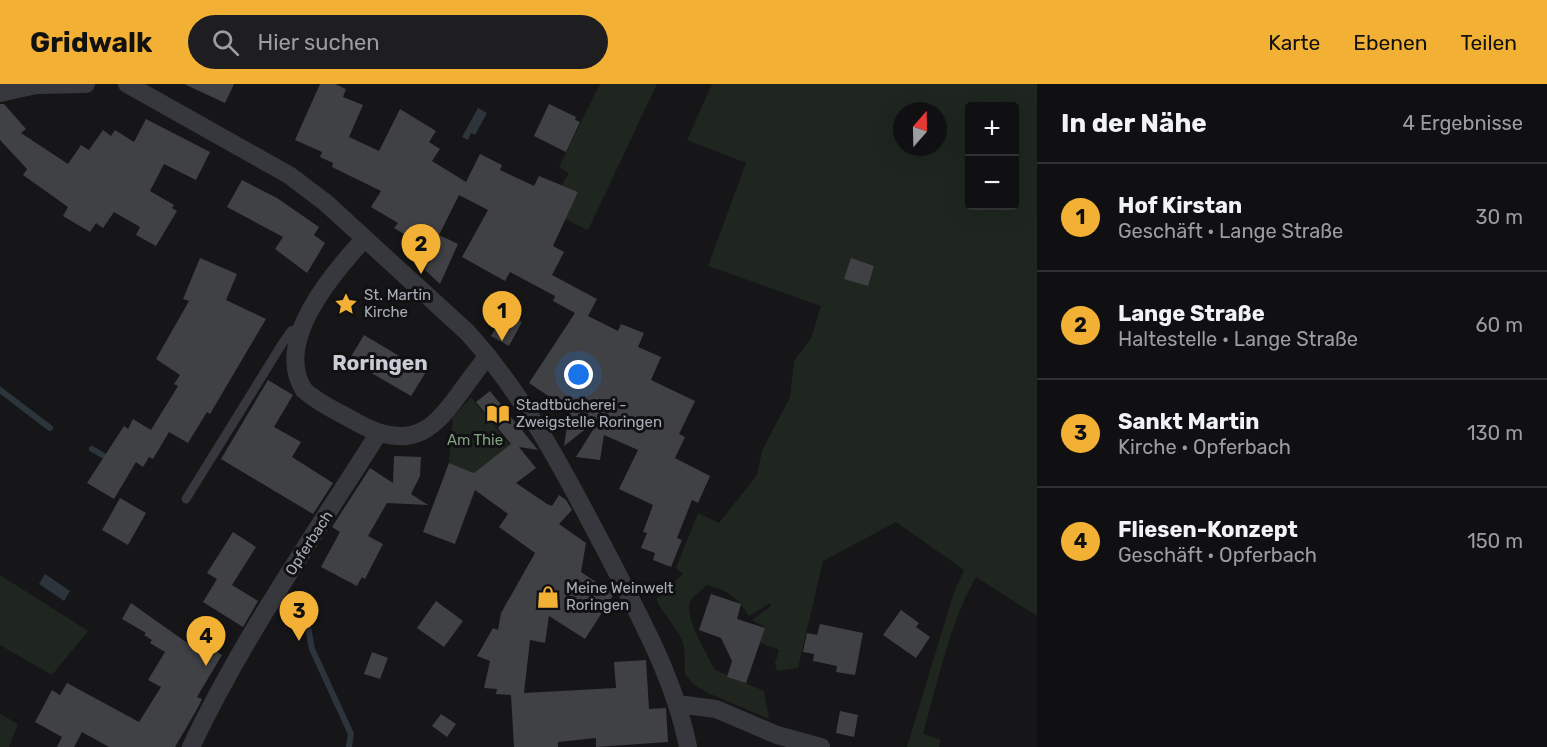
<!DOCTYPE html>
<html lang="de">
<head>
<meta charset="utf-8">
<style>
  :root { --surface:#101012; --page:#1e1e20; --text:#f1f3f6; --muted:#9c9d9f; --line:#303032; --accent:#f2b134 }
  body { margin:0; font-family:Rubik,sans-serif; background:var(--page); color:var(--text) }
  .controls { position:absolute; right:18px; top:18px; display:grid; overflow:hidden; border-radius:6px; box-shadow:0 6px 24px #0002 }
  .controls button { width:54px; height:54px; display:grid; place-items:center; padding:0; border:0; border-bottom:2px solid var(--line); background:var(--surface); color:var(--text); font:30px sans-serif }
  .compass { position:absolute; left:893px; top:18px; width:54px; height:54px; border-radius:50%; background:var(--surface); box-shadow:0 6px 24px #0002; rotate:20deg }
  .you { position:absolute; left:579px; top:291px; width:21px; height:21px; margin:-15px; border:4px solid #fff; border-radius:50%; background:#1a73e8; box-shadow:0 0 0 9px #1a73e833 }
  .badge { display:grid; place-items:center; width:39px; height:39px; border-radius:50%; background:var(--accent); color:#111; font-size:20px; font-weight:700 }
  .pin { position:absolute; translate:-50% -50px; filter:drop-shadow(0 2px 3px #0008) }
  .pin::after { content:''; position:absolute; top:32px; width:21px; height:18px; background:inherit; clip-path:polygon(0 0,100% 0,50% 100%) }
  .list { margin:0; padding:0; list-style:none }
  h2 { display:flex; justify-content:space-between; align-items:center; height:78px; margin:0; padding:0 24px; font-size:26px }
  h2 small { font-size:20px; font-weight:400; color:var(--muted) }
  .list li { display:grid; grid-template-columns:39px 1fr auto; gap:18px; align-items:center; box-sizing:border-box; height:108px; padding:0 24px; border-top:2px solid var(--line) }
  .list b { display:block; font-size:22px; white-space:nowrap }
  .list p { margin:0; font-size:20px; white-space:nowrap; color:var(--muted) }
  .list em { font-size:20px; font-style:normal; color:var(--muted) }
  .icon { flex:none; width:33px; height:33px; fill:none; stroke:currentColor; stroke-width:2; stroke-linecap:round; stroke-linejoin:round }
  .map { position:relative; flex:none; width:1037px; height:663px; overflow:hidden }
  header { display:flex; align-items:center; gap:36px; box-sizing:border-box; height:84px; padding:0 30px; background:var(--accent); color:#111 }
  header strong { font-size:28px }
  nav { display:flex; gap:33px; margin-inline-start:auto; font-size:21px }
  .search { width:420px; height:54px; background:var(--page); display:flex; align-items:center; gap:15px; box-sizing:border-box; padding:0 21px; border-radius:33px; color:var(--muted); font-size:22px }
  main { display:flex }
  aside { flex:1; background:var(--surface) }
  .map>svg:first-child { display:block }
</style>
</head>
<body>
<header>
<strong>Gridwalk</strong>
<div class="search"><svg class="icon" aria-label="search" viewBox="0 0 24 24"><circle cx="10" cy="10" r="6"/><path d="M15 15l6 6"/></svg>Hier suchen</div>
<nav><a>Karte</a><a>Ebenen</a><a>Teilen</a></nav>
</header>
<main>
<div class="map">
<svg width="1037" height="663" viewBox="0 0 1037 663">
  <rect width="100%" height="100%" fill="#161618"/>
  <!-- green -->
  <g fill="#1e261f" fill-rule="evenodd">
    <polygon points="600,0 657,0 588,146 565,135 578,108 562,101 569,89 559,83"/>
    <path d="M 712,0 L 1037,0 L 1037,532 L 976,493 C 949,541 938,597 923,650 L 941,656 L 939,663 L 907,663 L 953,511 L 964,486 L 896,438 L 823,477 L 798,584 L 777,587 L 775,579 L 779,566 L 760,559 L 765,543 L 752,536 L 771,522 L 770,519 L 749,532 C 738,514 727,506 707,501 C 702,506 692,512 690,518 C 684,533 708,572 715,586 L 764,607 L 769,635 L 708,609 L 694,601 L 685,590 C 684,577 687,564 680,552 C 673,539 663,530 656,515 L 683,490 L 676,484 L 698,429 L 719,439 L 757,391 L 762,367 L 790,313 L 794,277 L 811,254 L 821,222 L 708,182 L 746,79 L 687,56 ZM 969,22 L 1014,22 L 1014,122 L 969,122 ZM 902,27 L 938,27 L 938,63 L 902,63 Z"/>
    <polygon points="471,313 510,361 474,389 449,379 453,333"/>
    <polygon points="0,491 88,547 52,591 0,561"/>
    <polygon points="0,630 18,640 9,663 0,663"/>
  </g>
  <!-- water -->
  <g fill="#2c353c">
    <polygon points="478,24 487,29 475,51 471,49 468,56 462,53"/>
    <polygon points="45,490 70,507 64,517 39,500"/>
  </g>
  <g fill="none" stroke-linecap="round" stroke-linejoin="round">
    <!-- stream -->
    <g stroke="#2c353c" stroke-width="6">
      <polyline points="0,306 50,344"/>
      <polyline points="92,365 111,376"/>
      <polyline points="308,543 312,565 351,650 349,663"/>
    </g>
  </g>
  <!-- building -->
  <g fill="#404145">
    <polygon points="184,0 234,0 225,19"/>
    <polygon points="320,0 335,0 346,5 343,13 363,21 349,53 379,67 400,25 436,47 429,58 440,65 432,77 466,98 480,70 502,81 500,86 534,102 539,92 578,108 553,162 564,168 552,191 597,215 588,232 618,247 621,240 644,249 638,263 661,273 651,296 695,317 679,350 685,353 675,374 710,392 698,419 692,416 677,454 682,456 671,483 653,476 655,469 641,464 647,449 643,448 653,421 619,405 638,366 604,351 600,376 576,373 601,333 564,362 569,330 563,322 529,299 575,229 553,217 555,212 510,188 505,197 462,173 488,126 459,111 439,151 458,160 440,200 425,186 433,168 394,144 398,139 371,123 381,107 332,83 333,79 320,73 322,68 295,56"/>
    <polygon points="0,20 4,20 26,45 21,49 68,80 81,61 89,66 103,46 111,52 115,46 134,58 146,35 210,68 196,96 164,80 150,107 174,121 172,124 177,127 156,162 136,151 140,143 114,128 103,144 96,139 90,148 63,132 68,123 23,91 27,85 0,56"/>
    <polygon points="549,20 576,33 575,36 580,38 566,68 534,52"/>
    <polygon points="242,96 277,114 319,143 314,151 325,159 307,189 275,165 283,153 227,123"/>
    <polygon points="200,174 237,190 226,216 266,235 210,330 207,328 188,359 169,348 153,375 149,373 143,383 136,378 114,415 87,399 124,342 128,345 133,335 151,346 178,302 174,300 180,291 156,275 189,217 183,215"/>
    <polygon points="851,174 874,182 868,202 844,195"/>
    <polygon points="505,228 522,238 509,262 491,252"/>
    <polygon points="364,251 426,288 411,312 349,276"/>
    <polygon points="268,296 293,311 274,343 301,358 292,373 333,399 313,430 221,375"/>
    <polygon points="490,307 538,366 519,363 536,384 516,399 547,420 552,422 559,411 566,416 572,426 559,440 586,459 581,488 614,510 585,555 549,532 545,559 530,556 524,609 616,604 614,578 646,576 649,625 666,624 668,658 596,663 596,654 558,658 558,663 514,663 511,611 496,610 497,605 484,604 490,577 477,572 493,544 498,546 501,529 535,469 499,443 508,430 475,406 455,460 423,448 449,379 474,389 511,360 476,318"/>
    <polygon points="394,372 421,373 420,392 411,410 428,421 387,419 368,452 383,460 365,495 362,493 357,502 321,483 340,448 332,443 370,384 393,399"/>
    <polygon points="120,414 146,429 128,461 102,446"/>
    <polygon points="233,448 256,463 232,501 258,517 243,543 203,518 217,495 207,489"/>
    <polygon points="711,510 741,520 737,535 765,544 746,599 727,593 732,577 721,554 699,546"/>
    <polygon points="436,517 463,537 444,563 417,544"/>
    <polygon points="131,519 193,563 198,557 222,571 197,613 202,615 196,627 175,663 109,663 82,648 74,663 57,663 62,653 35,638 52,606 60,611 67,599 139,638 161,603 148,596 165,568 150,559 152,556 144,551 146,549 122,535"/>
    <polygon points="901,526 919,539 916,543 930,553 916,574 883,551"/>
    <polygon points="820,540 863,549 855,591 836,588 837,582 813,577 814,570 803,568 807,549 817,551"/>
    <polygon points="372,568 388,574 380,595 364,590"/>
    <polygon points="840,627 858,631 854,653 836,649"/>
    <polygon points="441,630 456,640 447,653 432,642"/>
  </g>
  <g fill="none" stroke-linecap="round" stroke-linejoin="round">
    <!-- service -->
    <polyline stroke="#37383d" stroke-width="9" points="186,415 282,260 291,247 302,243"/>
    <!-- minor -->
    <g stroke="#37383d" stroke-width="18">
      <path d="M 127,0 L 289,91 L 326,119 L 467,248 C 528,315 568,395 610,475 C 641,535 675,596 688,663"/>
      <polyline points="0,9 36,1 86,0"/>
      <path d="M 364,155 C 333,189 273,258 304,306 C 319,320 339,328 356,338 C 430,380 446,321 488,272"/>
      <polyline points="677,620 716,625 777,651 821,663"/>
      <path d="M 191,663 C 243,553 313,453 378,350"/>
    </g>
  </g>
  <!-- icons -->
  <defs>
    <g id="sight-bare" transform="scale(1.8)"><path d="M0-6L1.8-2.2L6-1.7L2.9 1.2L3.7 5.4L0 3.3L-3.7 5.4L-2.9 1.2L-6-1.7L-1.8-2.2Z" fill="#f2b134" stroke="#111113" stroke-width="2.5" paint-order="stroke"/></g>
    <g id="library-bare" transform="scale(1.8)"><path d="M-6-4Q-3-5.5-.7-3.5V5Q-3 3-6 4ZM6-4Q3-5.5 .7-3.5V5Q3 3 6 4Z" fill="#f2b134" stroke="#111113" stroke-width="2.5" paint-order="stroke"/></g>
    <g id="shop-bare" transform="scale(1.8)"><path d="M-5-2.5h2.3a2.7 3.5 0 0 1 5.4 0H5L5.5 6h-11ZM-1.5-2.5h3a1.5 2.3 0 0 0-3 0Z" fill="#f2b134" stroke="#111113" stroke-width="2.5" paint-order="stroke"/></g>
  </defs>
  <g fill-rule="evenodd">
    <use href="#sight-bare" x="346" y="220"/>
    <use href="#library-bare" x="498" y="330"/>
    <use href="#shop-bare" x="548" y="513"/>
  </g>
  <g text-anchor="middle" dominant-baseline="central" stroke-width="6" stroke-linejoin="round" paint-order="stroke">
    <!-- poi labels -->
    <g font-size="15" fill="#a8adb8" stroke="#111113" text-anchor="start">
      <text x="364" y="211">St. Martin<tspan x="364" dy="17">Kirche</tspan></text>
      <text x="516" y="321">Stadtbücherei -<tspan x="516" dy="17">Zweigstelle Roringen</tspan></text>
      <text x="566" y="504">Meine Weinwelt<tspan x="566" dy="17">Roringen</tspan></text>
    </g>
    <!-- park labels -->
    <g font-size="15" fill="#7fa381" stroke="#111113">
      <text x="475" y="356">Am Thie</text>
    </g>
    <!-- street labels -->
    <g font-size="15" fill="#a8adb8" stroke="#111113">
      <text transform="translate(309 459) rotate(-57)">Opferbach</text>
    </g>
    <!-- district labels -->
    <g font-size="21" font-weight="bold" fill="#c9ccd4" stroke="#111113">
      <text x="380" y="278">Roringen</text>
    </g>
  </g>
</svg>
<div class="controls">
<button>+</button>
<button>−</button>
</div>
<svg class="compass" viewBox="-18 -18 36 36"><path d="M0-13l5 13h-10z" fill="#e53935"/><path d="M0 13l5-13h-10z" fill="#9c9d9f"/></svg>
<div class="you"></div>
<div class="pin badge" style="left:502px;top:257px">1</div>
<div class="pin badge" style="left:421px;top:190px">2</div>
<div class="pin badge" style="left:299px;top:557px">3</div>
<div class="pin badge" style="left:206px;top:582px">4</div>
</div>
<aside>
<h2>In der Nähe<small>4 Ergebnisse</small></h2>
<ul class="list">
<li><span class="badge">1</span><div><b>Hof Kirstan</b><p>Geschäft · Lange Straße</p></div><em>30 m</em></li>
<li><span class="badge">2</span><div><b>Lange Straße</b><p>Haltestelle · Lange Straße</p></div><em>60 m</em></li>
<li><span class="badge">3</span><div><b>Sankt Martin</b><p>Kirche · Opferbach</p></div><em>130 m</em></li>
<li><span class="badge">4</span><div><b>Fliesen-Konzept</b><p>Geschäft · Opferbach</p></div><em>150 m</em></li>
</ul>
</aside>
</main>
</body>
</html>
